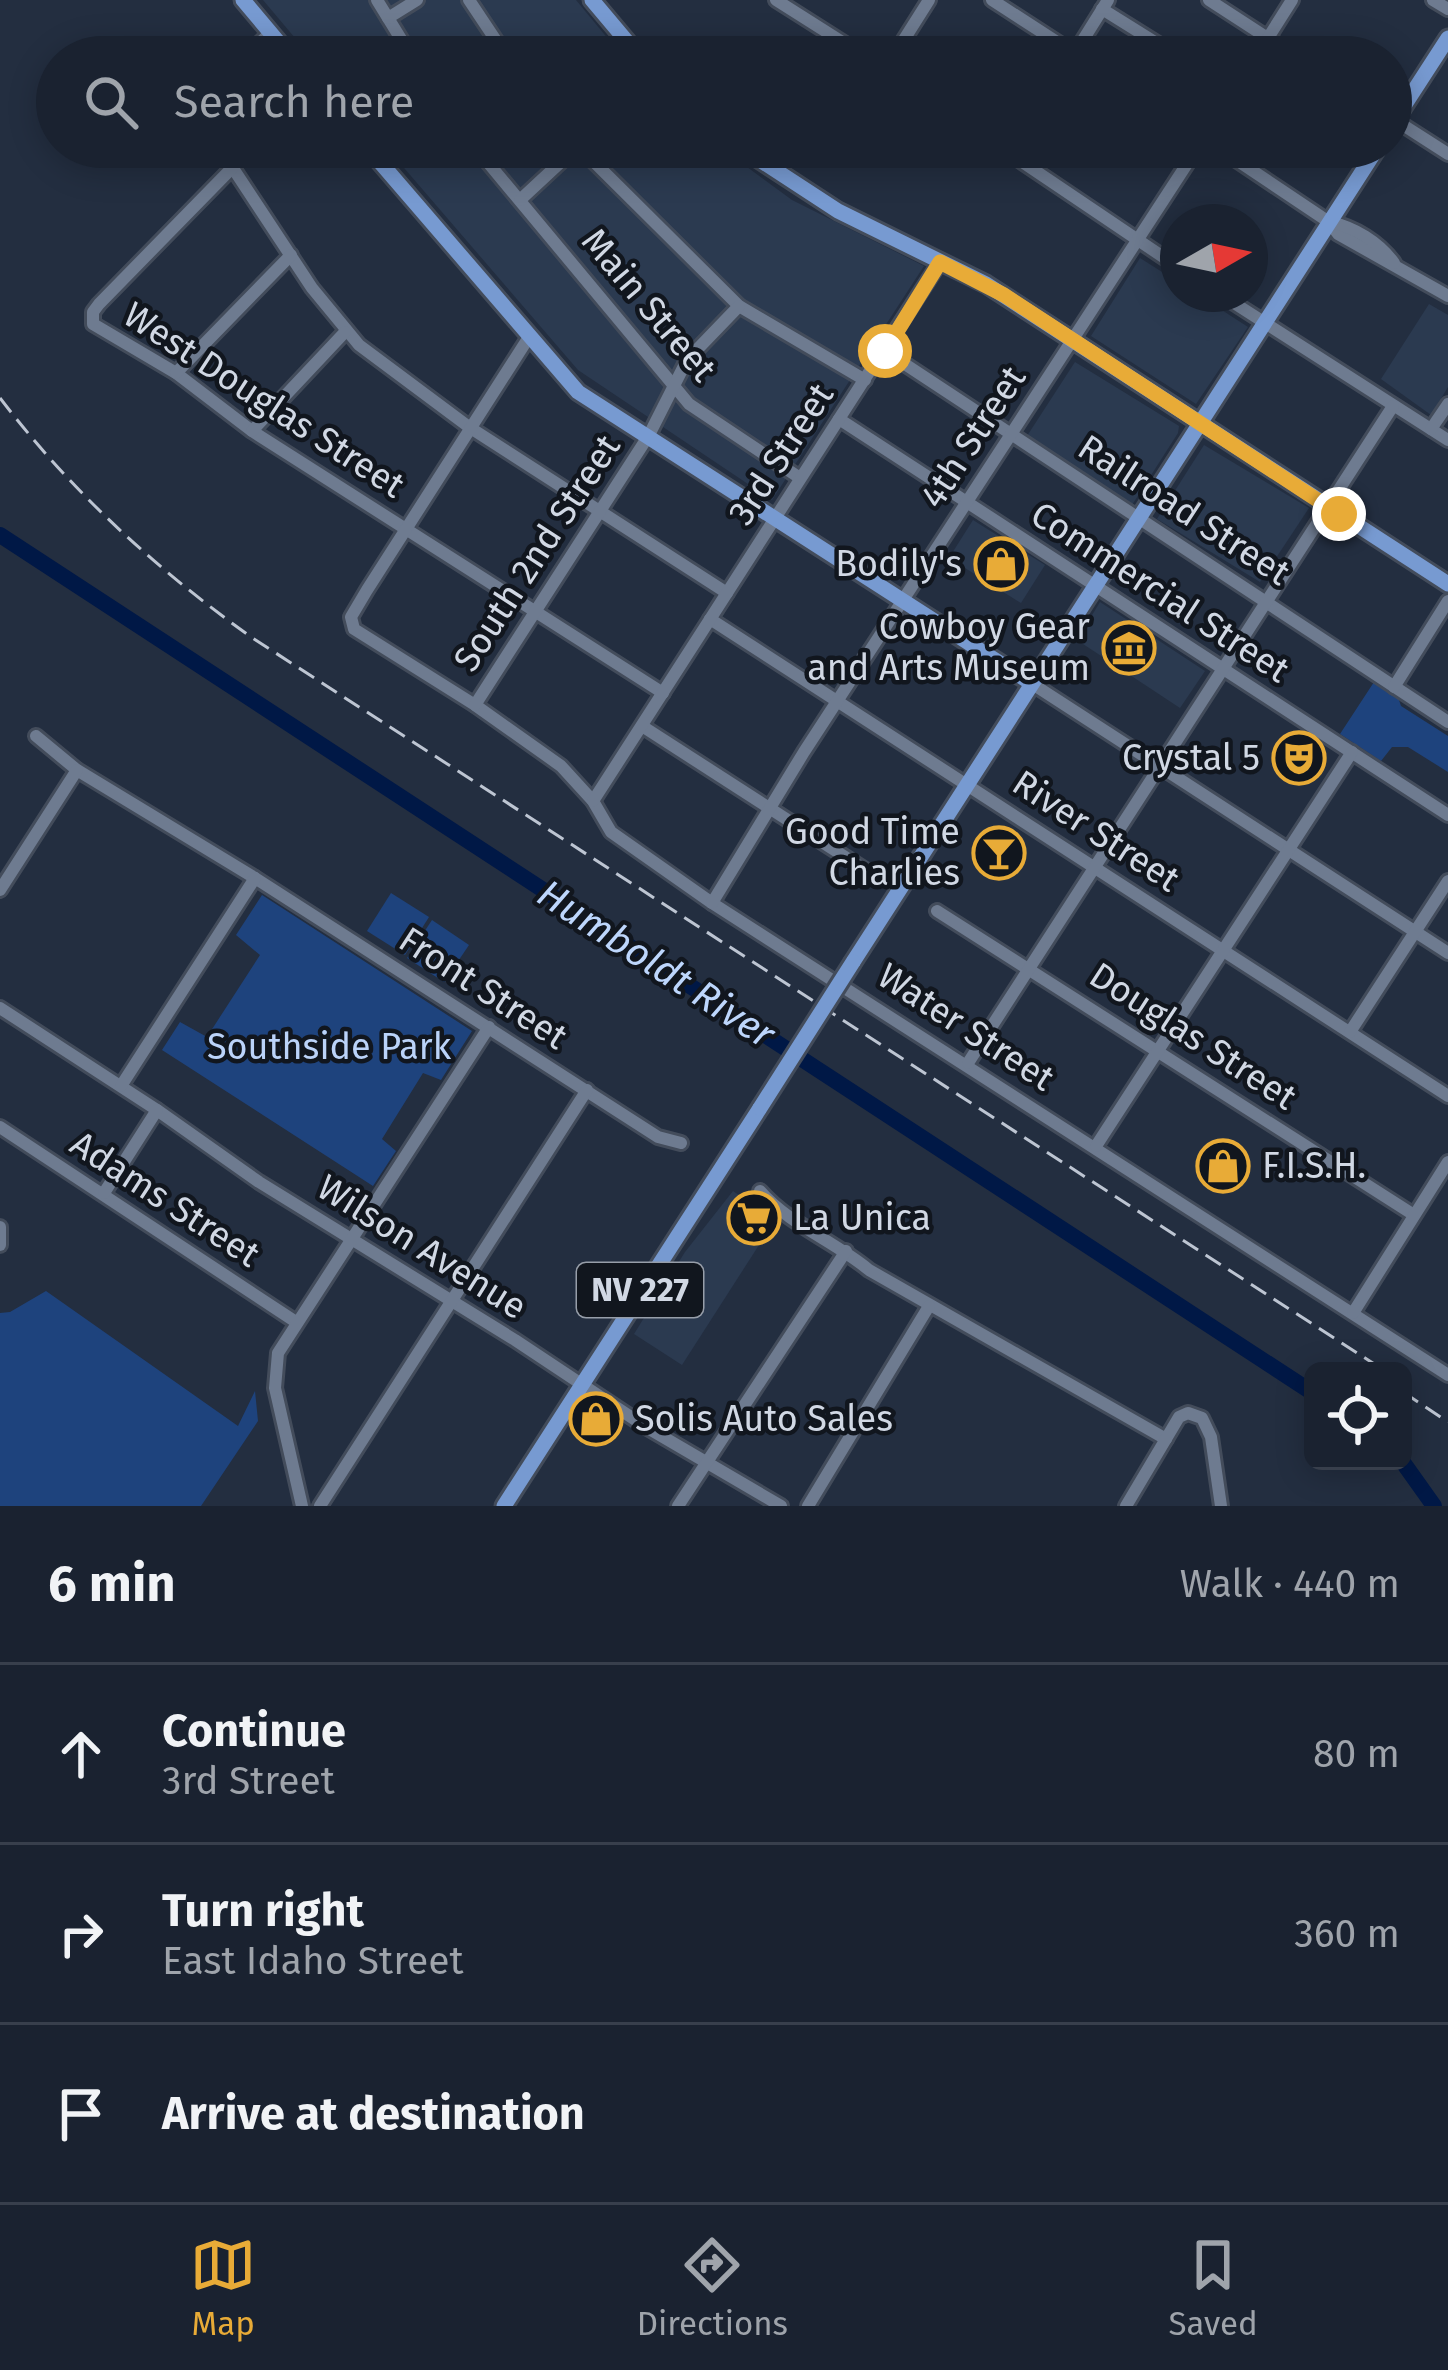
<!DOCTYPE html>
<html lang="en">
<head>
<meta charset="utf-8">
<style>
  :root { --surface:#1a2230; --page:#232a38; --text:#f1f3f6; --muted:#9fa4ab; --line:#383f4c; --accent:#e8ab37 }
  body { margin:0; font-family:"Fira Sans",sans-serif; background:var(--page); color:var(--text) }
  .controls { position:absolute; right:36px; bottom:36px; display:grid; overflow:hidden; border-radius:18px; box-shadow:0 6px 30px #0003 }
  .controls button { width:108px; height:108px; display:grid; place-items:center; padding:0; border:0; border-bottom:3px solid var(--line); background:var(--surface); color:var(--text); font:60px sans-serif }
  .compass { position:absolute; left:1160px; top:204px; width:108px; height:108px; border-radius:50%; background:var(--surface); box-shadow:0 6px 30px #0003; rotate:81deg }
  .stop { position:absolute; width:36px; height:36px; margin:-27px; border:9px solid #e8ab37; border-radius:50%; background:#fff }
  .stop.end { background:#e8ab37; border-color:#fff; box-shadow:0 3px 12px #0008 }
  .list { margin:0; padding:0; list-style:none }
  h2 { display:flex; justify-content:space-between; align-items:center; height:156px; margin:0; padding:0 48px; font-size:51px }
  h2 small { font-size:39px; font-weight:400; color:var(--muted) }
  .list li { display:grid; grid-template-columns:78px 1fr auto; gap:36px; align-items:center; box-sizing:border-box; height:180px; padding:0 48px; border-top:3px solid var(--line) }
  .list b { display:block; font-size:45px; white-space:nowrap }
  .list p { margin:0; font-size:39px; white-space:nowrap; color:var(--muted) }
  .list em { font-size:39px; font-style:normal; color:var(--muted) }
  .icon { flex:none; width:66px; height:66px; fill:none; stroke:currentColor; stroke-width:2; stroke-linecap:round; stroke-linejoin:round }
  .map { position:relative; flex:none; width:1448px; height:1506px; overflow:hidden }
  .search { position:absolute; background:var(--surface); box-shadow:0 6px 30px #0003; left:36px; right:36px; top:36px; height:132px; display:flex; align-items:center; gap:30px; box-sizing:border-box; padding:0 42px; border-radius:66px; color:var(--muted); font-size:45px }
  .sheet { height:696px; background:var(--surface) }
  nav { display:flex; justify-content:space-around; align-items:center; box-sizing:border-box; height:168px; border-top:3px solid var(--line); background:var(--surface); font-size:33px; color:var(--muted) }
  nav a { display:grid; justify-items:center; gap:6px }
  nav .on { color:var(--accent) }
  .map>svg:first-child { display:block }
</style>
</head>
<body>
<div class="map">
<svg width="1448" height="1506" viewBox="0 0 1448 1506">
  <rect width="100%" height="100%" fill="#232e40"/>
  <!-- built -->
  <g fill="#2b3a50">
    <polygon points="263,0 576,0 623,57 311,57"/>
    <polygon points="386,147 720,147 792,200 924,266 772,500 578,370"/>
    <polygon points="1140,258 1178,282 1178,294 1197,294 1248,327 1196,404 1091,336"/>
    <polygon points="1429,304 1448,315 1448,387 1431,415 1381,379"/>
    <polygon points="1075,362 1179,426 1178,433 1132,505 1027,436"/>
    <polygon points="1204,445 1309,508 1260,582 1157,519"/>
    <polygon points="973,520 1045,565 1021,603 949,558"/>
    <polygon points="1100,602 1205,671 1180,708 1077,640"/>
    <polygon points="733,1191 775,1220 682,1365 634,1334 685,1252"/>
  </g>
  <!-- green -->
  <g fill="#1e437d">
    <polygon points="1374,682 1398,697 1401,706 1448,736 1448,772 1408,747 1392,747 1381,761 1340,734"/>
    <polygon points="391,893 429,917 405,955 367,931"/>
    <polygon points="262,895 472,1031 441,1080 423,1073 382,1139 396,1151 373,1186 162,1050 180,1022 207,1037 260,955 236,935"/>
    <polygon points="432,920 469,945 444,982 407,958"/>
    <polygon points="46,1291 238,1426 255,1391 258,1421 201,1506 0,1506 0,1313 10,1312"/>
  </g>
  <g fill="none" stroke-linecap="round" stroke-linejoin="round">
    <!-- river -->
    <g stroke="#001846" stroke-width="16">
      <polyline points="0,535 1313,1393"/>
      <polyline points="1402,1461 1434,1506"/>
    </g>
    <!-- minor casing -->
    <g stroke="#434c5b" stroke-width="18">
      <g id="minor">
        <polyline points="377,0 412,57"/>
        <polyline points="469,0 507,57"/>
        <polyline points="776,0 866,57"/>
        <polyline points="992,0 1074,53"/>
        <polyline points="1209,0 1297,57"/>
        <polyline points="1433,0 1448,9"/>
        <polyline points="1102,9 1179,57"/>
        <polyline points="388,18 417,0"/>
        <polyline points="1073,56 1108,0"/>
        <polyline points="245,57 270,33"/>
        <polyline points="893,57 929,0"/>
        <polyline points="1256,57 1292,0"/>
        <polyline points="1392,118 1448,154"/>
        <polyline points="219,147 312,288 359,345 469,427 727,593"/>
        <polyline points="475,147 689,404 800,478"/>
        <polyline points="579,147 739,306 865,380"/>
        <polyline points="1000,147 1178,267"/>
        <polyline points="1217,147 1329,222 1338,234 1448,296"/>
        <polyline points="233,167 99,304 93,312 93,324 176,373 252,431 663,693"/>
        <polyline points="520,200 577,147"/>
        <path d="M 1330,222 C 1354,227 1379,242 1394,263"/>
        <polyline points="1220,294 1448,440"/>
        <polyline points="529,337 367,590 351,617 354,629 475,705 561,766 593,801 611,832 712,903 1448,1375"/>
        <polyline points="885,351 1448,722"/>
        <polyline points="176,373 291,255"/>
        <polyline points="839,419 1448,815"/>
        <polyline points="1431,429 1448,404"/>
        <polyline points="252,431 345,332"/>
        <polyline points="710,619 1448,1096"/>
        <polyline points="1031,683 1448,953"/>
        <polyline points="1394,687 1448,601"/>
        <polyline points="475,705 649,435 687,360 739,306"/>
        <polyline points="642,726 867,871"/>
        <polyline points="36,736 77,770 255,878 658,1137 681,1143"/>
        <polyline points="593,801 940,262"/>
        <polyline points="0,890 77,770"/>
        <polyline points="712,903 804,752 1198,147"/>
        <polyline points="937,911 1414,1215"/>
        <polyline points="0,1008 157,1110 259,1182 515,1340 646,1427 781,1506"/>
        <polyline points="1350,1032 1448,881"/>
        <polyline points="968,1063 1393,406"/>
        <polyline points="121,1086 255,878"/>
        <polyline points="0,1127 296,1322"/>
        <polyline points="1096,1146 1352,752"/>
        <path d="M 760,1191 C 790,1225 834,1241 869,1270 L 1166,1439"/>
        <polyline points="104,1193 157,1110"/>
        <polyline points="0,1227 0,1245"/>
        <polyline points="1353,1313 1448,1162"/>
        <polyline points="302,1506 275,1388 278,1353 489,1027"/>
        <polyline points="320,1506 587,1090"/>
        <polyline points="678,1506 846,1251"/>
        <polyline points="808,1506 929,1306"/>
        <polyline points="1126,1506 1179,1417 1188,1413 1202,1418 1211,1437 1221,1506"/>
      </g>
    </g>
    <!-- major casing -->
    <g stroke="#434c5b" stroke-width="21">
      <g id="major">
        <polyline points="243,0 291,57"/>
        <polyline points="592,0 640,57"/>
        <polyline points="1391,126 1448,38"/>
        <polyline points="367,147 578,392 1031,683"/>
        <polyline points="740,147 838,211 986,284 1448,584"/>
        <polyline points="853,962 1378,147"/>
        <polyline points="504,1506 760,1108"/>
      </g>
    </g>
    <!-- minor -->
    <use href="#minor" stroke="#6e7b90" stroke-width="12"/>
    <!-- major -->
    <use href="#major" stroke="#779ad1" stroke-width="15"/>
    <!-- rail -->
    <g stroke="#bdc5d2" stroke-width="3" stroke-dasharray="18 9" stroke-linecap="butt">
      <path d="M 0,398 C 71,491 156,569 251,637 L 1385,1371"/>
      <polyline points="1403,1392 1448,1422"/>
    </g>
    <!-- major-bridge casing -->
    <g stroke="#434c5b" stroke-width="21" stroke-linecap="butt">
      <polyline id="major-bridge" points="760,1108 853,962"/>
    </g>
    <!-- major-bridge -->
    <use href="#major-bridge" stroke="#779ad1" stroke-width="15"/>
  </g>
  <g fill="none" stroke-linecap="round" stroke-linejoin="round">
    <!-- route -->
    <polyline stroke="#e8ab37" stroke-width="15" points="885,351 940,262 1004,295 1339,514"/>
  </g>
  <!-- icons -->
  <defs>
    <g id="shop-ring" transform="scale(2.7)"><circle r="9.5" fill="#11161e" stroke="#e8ab37" stroke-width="1.5"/><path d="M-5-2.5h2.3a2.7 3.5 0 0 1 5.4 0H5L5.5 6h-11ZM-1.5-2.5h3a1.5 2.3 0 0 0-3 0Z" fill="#e8ab37"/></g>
    <g id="museum-ring" transform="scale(2.7)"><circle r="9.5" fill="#11161e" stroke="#e8ab37" stroke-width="1.5"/><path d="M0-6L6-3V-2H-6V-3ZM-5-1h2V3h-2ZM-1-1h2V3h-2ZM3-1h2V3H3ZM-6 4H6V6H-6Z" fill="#e8ab37"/></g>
    <g id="theatre-ring" transform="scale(2.7)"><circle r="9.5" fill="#11161e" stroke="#e8ab37" stroke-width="1.5"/><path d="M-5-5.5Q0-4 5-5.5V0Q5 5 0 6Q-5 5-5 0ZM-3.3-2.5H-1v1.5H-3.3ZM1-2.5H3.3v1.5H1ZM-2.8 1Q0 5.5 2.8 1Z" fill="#e8ab37"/></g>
    <g id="bar-ring" transform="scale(2.7)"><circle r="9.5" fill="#11161e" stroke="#e8ab37" stroke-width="1.5"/><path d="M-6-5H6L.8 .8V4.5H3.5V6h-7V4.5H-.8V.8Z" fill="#e8ab37"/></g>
    <g id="supermarket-ring" transform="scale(2.7)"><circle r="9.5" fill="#11161e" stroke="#e8ab37" stroke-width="1.5"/><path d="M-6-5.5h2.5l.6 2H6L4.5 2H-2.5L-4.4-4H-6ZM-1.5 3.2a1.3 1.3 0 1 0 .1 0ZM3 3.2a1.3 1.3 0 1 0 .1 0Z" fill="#e8ab37"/></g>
  </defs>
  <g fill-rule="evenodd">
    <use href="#shop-ring" x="1001" y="564"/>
    <use href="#museum-ring" x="1129" y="648"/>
    <use href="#theatre-ring" x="1299" y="758"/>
    <use href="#bar-ring" x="999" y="853"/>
    <use href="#shop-ring" x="1223" y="1166"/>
    <use href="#supermarket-ring" x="754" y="1218"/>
    <use href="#shop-ring" x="596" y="1419"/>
  </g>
  <g text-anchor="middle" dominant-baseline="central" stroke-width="9" stroke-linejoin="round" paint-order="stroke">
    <!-- shield labels -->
    <rect fill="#11161e" stroke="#979ea9" stroke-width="3" x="577" y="1263" width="126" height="54" rx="9"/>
    <g font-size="33" font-weight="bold" fill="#d1d8e4">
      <text x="640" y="1290">NV 227</text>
    </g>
    <!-- street labels -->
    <g font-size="36" fill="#d1d8e4" stroke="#11161e">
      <text transform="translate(649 305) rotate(50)">Main Street</text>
      <text transform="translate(264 400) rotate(33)">West Douglas Street</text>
      <text transform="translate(973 437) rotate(-57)">4th Street</text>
      <text transform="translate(781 454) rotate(-57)">3rd Street</text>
      <text transform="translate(1184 510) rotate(33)">Railroad Street</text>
      <text transform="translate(537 553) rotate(-57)">South 2nd Street</text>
      <text transform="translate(1160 592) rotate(33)">Commercial Street</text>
      <text transform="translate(1096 831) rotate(33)">River Street</text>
      <text transform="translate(483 988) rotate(33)">Front Street</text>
      <text transform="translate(966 1027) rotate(33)">Water Street</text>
      <text transform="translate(1193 1036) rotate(33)">Douglas Street</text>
      <text transform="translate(165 1199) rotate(33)">Adams Street</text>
      <text transform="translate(422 1247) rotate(32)">Wilson Avenue</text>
    </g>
    <!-- poi labels -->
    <g font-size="36" fill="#d1d8e4" stroke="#11161e" text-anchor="end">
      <text x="962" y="564">Bodily's</text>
      <text x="1090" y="627">Cowboy Gear<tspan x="1090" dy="41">and Arts Museum</tspan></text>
      <text x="1260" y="758">Crystal 5</text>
      <text x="960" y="832">Good Time<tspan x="960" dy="41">Charlies</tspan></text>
      <text x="1262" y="1166" text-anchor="start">F.I.S.H.</text>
      <text x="793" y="1218" text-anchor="start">La Unica</text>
      <text x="635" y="1419" text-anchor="start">Solis Auto Sales</text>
    </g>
    <!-- park labels -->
    <g font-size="36" fill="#bbd3f9" stroke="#11161e">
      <text x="329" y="1047">Southside Park</text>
    </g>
    <!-- water labels -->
    <g font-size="39" font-style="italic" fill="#bdd6fc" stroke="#11161e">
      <text transform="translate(656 964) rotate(33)">Humboldt River</text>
    </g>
  </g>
</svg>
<div class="controls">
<button><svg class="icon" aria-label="locate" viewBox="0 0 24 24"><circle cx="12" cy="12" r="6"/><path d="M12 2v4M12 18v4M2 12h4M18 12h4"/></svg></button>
</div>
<svg class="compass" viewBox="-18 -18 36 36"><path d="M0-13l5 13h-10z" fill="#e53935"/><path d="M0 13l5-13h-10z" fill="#9fa4ab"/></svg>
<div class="stop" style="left:885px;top:351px"></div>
<div class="stop end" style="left:1339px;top:514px"></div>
<div class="search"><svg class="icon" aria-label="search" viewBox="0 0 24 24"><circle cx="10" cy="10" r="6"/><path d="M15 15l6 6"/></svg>Search here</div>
</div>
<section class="sheet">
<h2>6 min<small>Walk · 440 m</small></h2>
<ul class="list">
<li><svg class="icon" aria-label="ahead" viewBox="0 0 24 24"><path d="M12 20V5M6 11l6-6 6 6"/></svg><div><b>Continue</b><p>3rd Street</p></div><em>80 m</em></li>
<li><svg class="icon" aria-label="right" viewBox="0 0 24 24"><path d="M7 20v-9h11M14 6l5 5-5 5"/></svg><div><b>Turn right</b><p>East Idaho Street</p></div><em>360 m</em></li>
<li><svg class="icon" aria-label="arrive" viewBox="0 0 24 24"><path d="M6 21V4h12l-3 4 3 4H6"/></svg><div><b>Arrive at destination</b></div></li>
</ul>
</section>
<nav>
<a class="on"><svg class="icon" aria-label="map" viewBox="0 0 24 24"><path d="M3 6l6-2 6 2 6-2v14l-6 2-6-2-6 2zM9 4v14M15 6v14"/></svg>Map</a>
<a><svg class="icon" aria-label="directions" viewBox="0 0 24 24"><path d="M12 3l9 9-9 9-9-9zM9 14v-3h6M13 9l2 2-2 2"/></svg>Directions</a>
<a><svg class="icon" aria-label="saved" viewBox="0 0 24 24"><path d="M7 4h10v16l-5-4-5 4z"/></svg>Saved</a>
</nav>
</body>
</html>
